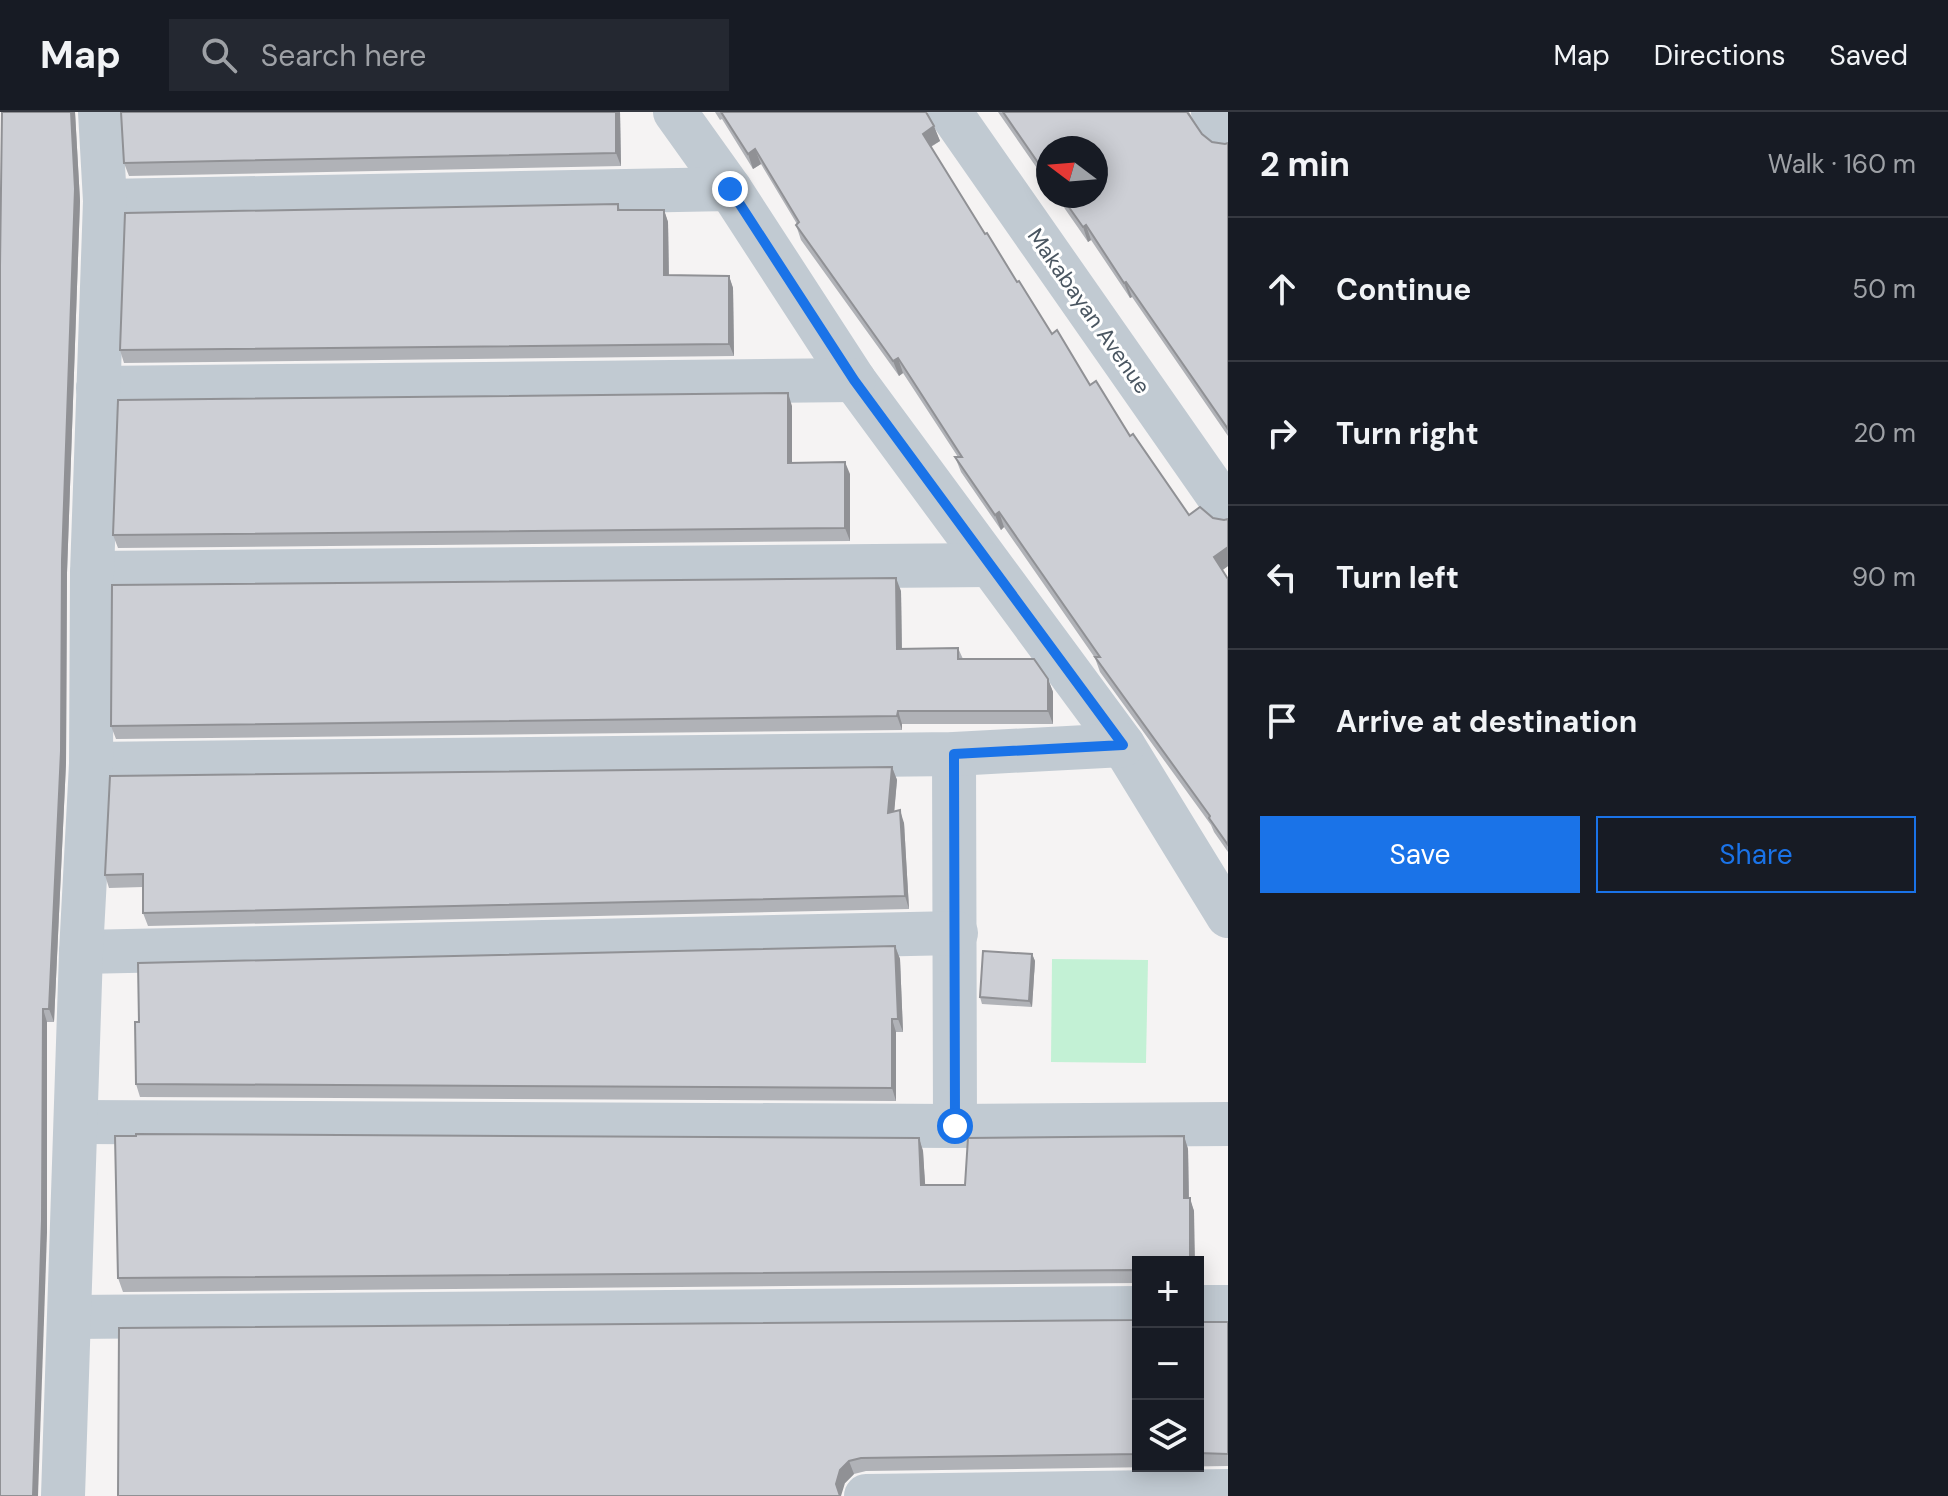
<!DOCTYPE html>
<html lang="en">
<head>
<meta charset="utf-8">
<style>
  :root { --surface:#171b24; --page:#242831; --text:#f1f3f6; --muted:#9ea1a6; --line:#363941; --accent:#1a73e8 }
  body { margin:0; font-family:"DM Sans",sans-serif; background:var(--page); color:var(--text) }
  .controls { position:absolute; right:24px; bottom:24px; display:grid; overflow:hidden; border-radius:0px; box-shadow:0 4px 20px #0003 }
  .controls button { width:72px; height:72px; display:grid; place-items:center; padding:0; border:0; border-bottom:2px solid var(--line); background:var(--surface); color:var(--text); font:40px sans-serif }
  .compass { position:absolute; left:1036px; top:24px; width:72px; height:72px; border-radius:50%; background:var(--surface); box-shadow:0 4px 20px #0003; rotate:286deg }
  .stop { position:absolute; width:24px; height:24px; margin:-18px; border:6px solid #1a73e8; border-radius:50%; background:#fff }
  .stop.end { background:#1a73e8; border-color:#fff; box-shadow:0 2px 8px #0008 }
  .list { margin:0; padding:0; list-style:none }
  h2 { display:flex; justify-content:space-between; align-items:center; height:104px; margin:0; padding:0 32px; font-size:34px }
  h2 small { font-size:26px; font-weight:400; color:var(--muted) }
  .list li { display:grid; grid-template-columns:52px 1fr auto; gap:24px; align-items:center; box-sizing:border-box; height:144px; padding:0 32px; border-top:2px solid var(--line) }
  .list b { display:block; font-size:30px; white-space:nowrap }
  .list em { font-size:26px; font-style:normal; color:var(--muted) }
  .actions { display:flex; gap:16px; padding:24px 32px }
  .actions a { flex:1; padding:18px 0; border:2px solid var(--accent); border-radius:0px; text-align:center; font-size:28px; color:var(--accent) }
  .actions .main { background:var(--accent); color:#fff }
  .icon { flex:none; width:44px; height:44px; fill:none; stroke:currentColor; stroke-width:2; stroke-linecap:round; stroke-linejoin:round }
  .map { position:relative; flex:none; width:1228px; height:1384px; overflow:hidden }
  header { display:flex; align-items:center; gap:48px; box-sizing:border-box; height:112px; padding:0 40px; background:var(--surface); border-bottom:2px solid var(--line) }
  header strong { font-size:38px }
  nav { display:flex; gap:44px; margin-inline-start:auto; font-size:28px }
  .search { width:560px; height:72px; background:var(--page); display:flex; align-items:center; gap:20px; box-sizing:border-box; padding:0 28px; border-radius:0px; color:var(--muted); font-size:30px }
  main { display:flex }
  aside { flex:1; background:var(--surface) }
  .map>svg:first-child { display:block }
</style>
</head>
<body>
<header>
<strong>Map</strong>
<div class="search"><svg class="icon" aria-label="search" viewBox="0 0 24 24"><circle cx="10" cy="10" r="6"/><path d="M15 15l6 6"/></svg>Search here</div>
<nav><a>Map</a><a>Directions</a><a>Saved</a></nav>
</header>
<main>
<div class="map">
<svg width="1228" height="1384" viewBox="0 0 1228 1384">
  <rect width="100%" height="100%" fill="#f5f3f3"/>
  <!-- green -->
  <polygon fill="#c3f1d5" points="1052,847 1148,848 1146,951 1051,950"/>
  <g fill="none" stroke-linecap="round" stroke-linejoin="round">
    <!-- minor -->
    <g stroke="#c1cad2" stroke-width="44">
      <polyline points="675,0 730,77 854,268 1123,633 1228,804"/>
      <polyline points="950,0 1228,398"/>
      <polyline points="1213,0 1228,22"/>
      <polyline points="105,89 730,77"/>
      <polyline points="98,276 854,268"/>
      <polyline points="92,461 989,453"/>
      <polyline points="954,642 955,1014"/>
      <polyline points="91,652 954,642 1123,633"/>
      <polyline points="81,840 956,821"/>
      <polyline points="77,1010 955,1014 1228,1012"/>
      <polyline points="1198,1195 1228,1195"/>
      <polyline points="70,1205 1138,1196"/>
      <polyline points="63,1384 81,840 91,652 92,461 105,89 100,0"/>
      <polyline points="866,1384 1228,1379"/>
    </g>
  </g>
  <!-- wall -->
  <g fill="#b0b2b7">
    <polygon points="2,0 75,0 80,89 67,461 66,651 54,910 47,910 47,1121"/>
    <polygon points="121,0 620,0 621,54 129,64 124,51"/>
    <polygon points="715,0 927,0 940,29 931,35 985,122 1052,222 1090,273 1130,324 1189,403 1224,408 1228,407 1228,454 1222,458 1228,467 1228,740 1214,720 1211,713 1100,560 1095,546 1004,415 1001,418 961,360 955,345 958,345 903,261 899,264 801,128 796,113 797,112 761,52 753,57 722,7 720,8"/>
    <polygon points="998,0 1189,0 1202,22 1212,30 1225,32 1228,31 1228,324 1132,185 1130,186 1091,128 1088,130 1056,84 1096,84 1048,36 1048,72"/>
    <polygon points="618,92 620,98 664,98 668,110 669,163 729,164 733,176 734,244 124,251 120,238"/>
    <polygon points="792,294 792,350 850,362 850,429 118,436 113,423"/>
    <polygon points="901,479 902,537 958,536 963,547 1048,567 1053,580 1053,612 902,612 902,618 116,627 111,614"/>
    <polygon points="892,655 897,668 894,699 904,711 909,797 148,814 143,801 143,775 109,776 105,763"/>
    <polygon points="895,834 900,847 903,920 896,920 896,989 140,985 136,972"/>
    <polygon points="1032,842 1035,849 1032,895 982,892 980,885"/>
    <polygon points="1184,1024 1188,1037 1189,1086 1194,1099 1138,1150 1138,1171 123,1180 118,1166 919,1026 923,1039 925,1073 965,1073"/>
    <polygon points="1138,1207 1138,1354 1198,1354 1198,1210 1228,1210 1228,1354 866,1359 854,1362 845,1371 118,1384"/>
  </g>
  <!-- shaded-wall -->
  <g fill="#909195">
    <polygon points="71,0 75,0 80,89 67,461 66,651 54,910 49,897 62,448"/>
    <polygon points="616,0 620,0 621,54 616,41"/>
    <polygon points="934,14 940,29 928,36 923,22"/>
    <polygon points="755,37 761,52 753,57 748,42"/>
    <polygon points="664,98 668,110 669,176 664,163"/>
    <polygon points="1086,113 1091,128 1088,130 1083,115"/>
    <polygon points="729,164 733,176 734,244 729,232"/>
    <polygon points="1126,170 1132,185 1130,186 1124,171"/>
    <polygon points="898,246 903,261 899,264 893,249"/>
    <polygon points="788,281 792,294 792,363 788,351"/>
    <polygon points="845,350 850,362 850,429 845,416"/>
    <polygon points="999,400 1004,415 1001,418 995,403"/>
    <polygon points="1228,435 1228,454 1220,460 1214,445"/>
    <polygon points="896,466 901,479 902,550 897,537"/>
    <polygon points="1048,567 1053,580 1053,612 1048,599"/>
    <polygon points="898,599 902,612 902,618 897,604"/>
    <polygon points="892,655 897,668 893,714 888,701"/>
    <polygon points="900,698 904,711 909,797 905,784"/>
    <polygon points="895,834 900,847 903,920 898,907"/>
    <polygon points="1032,842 1035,849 1032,895 1029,889"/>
    <polygon points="43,897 47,910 47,1121 38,1384 33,1384"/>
    <polygon points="892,907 896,920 896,989 892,976"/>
    <polygon points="1184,1024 1188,1037 1189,1099 1184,1086"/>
    <polygon points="919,1026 923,1039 926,1086 921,1073"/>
    <polygon points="1190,1086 1194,1099 1195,1150 1190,1150"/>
    <polygon points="849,1349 854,1362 845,1371 841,1384 840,1384 836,1372 840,1358"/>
  </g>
  <!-- building -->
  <g fill="#cdcfd5" stroke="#909195" stroke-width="2">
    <polygon points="2,0 71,0 75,77 62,448 61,639 49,897 43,897 42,1108 33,1384 0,1384 0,154"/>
    <polygon points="121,0 616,0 616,41 124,51"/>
    <polygon points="721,0 926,0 934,14 923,22 985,122 987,121 1017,170 1019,169 1052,222 1057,218 1090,273 1096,269 1130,324 1133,322 1189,403 1200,395 1213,406 1224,408 1228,407 1228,435 1214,445 1228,467 1228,733 1209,706 1210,704 1095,545 1100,545 999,400 995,403 955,345 962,345 898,246 893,249 796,113 799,110 755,37 748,42"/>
    <polygon points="1003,0 1187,0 1202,22 1212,30 1225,32 1228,31 1228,317 1126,170 1124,171 1086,113 1083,115 1061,84 1096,84 1096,36 1048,36 1048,65"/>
    <polygon points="618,92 618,98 664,98 664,163 729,164 729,232 120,238 125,101"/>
    <polygon points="788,281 788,351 845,350 845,416 113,423 118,288"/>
    <polygon points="896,466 897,537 958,536 958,547 1034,547 1048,567 1048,599 898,599 897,604 111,614 112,473"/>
    <polygon points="892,655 888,701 900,698 905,784 143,801 143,762 105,763 110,664"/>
    <polygon points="895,834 898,907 892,907 892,976 136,972 135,910 139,910 138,851"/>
    <polygon points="983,839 1032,842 1029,889 980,885"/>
    <polygon points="136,1022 919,1026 921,1073 965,1073 968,1026 1184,1024 1184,1086 1190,1086 1190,1150 1138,1150 1138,1159 1133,1158 118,1166 115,1024 136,1024"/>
    <polygon points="1138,1207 1138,1342 861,1346 849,1349 840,1358 836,1372 840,1384 118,1384 119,1216 1133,1208"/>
    <polygon points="1198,1210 1228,1210 1228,1342 1198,1341"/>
  </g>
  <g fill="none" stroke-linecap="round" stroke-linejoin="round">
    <!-- route -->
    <polyline stroke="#1a73e8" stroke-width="10" points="730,77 854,268 1123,633 954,642 955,1014"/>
  </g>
  <g text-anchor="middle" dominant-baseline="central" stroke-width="6" stroke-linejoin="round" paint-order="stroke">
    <!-- street labels -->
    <g font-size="22" fill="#4a5661" stroke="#fff">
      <text transform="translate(1089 199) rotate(55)">Makabayan Avenue</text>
    </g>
  </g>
</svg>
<div class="controls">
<button>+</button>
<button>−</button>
<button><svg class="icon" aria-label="layers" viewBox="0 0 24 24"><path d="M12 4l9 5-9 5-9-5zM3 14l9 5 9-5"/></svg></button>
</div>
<svg class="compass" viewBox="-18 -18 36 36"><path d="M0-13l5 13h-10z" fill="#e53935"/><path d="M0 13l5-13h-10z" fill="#9ea1a6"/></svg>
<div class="stop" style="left:955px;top:1014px"></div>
<div class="stop end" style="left:730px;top:77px"></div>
</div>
<aside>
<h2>2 min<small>Walk · 160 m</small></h2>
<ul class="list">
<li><svg class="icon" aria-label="ahead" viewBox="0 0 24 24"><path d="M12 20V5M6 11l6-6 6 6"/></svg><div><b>Continue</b></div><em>50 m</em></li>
<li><svg class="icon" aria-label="right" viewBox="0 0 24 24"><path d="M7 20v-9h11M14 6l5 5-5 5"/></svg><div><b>Turn right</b></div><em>20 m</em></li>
<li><svg class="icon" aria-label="left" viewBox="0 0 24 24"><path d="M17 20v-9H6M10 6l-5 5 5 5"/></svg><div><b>Turn left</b></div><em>90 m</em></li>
<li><svg class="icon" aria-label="arrive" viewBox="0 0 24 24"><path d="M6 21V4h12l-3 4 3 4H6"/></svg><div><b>Arrive at destination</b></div></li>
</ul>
<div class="actions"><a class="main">Save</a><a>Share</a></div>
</aside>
</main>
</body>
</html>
